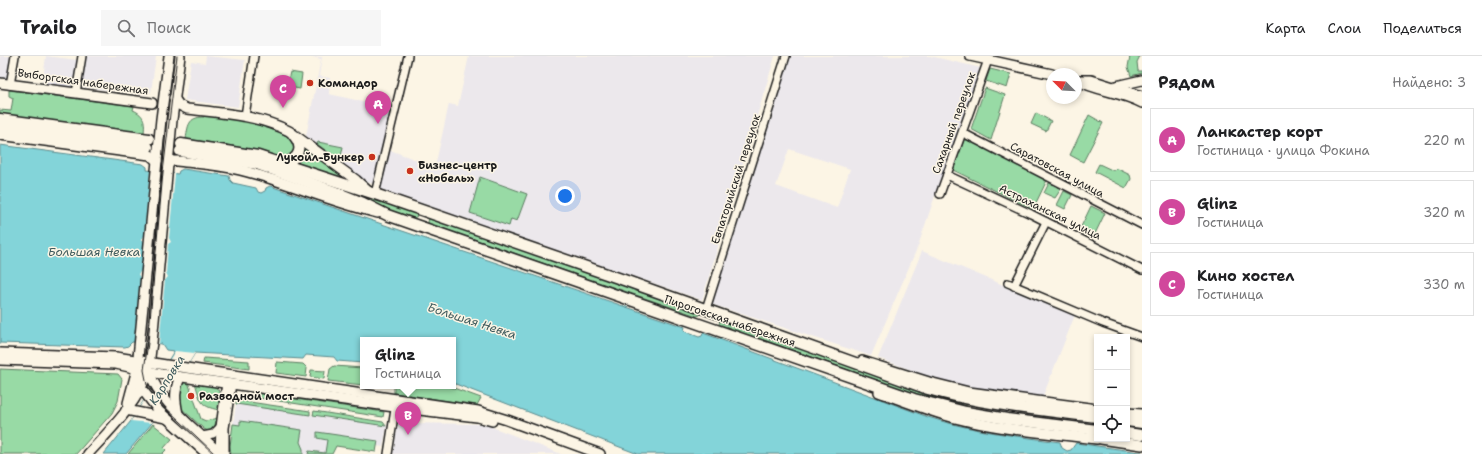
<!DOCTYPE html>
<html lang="ru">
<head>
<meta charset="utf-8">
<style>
  :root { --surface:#fff; --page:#f6f6f6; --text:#202124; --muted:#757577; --line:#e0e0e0; --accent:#c8321e }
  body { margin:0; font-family:"Shantell Sans",sans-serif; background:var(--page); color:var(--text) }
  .controls { position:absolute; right:12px; bottom:12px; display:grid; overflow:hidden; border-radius:0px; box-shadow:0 2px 6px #0003 }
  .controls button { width:36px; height:36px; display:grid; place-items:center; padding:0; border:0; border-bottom:1px solid var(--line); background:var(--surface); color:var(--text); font:20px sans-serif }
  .compass { position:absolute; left:1046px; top:12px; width:36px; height:36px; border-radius:50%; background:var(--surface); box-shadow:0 2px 6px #0003; rotate:294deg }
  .you { position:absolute; left:565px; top:140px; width:14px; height:14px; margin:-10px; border:3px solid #fff; border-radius:50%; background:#1a73e8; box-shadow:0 0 0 6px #1a73e833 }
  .badge { display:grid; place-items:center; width:26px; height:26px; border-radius:50%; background:var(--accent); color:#fff; font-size:13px; font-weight:700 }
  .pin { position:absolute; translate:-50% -33px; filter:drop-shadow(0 1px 2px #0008) }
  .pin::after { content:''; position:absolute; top:21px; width:14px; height:12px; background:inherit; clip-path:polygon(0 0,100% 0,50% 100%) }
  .popup { position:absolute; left:360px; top:281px; width:96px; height:52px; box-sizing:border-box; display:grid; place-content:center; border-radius:0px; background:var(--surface); filter:drop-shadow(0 1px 3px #0005); font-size:13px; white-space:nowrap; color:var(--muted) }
  .popup b { font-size:15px; color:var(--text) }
  .popup::after { content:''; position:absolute; left:50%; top:100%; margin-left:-8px; border:8px solid transparent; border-top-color:var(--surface) }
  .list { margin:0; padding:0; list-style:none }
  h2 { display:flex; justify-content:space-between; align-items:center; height:52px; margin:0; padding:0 16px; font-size:17px }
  h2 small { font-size:13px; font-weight:400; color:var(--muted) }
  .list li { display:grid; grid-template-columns:26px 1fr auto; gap:12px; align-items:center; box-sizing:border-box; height:64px; margin:0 8px 8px; padding:0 8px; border:1px solid var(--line); border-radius:0px }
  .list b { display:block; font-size:15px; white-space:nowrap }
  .list p { margin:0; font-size:13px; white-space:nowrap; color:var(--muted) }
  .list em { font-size:13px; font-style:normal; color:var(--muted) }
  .icon { flex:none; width:22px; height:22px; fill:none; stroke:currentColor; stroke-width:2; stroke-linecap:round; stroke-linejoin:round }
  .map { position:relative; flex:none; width:1142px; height:398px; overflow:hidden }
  header { display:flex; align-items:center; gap:24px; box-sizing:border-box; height:56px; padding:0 20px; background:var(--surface); border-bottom:1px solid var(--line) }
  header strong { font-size:19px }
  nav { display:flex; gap:22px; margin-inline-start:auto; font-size:14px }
  .search { width:280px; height:36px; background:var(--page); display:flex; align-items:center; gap:10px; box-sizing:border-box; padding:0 14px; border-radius:0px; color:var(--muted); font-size:15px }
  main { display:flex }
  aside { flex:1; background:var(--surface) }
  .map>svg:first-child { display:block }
</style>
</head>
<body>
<header>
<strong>Trailo</strong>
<div class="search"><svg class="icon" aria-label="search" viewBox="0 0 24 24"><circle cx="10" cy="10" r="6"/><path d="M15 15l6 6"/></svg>Поиск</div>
<nav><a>Карта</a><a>Слои</a><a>Поделиться</a></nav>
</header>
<main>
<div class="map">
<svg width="1142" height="398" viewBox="0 0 1142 398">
  <rect width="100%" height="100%" fill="#fcf5e5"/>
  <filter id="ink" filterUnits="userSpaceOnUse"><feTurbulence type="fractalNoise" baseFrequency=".025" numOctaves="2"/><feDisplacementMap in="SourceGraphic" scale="8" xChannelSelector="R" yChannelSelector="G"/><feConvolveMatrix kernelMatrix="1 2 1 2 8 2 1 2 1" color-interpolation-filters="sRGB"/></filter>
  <g filter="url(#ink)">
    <!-- built -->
    <g fill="#ece8ec" fill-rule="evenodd">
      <polygon points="0,0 12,0 8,22 0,22"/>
      <polygon points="46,0 78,4 74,34 42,30"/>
      <polygon points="85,0 156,0 151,36 147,39 81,31"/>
      <polygon points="206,0 245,4 238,51 185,44 191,5 205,7"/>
      <polygon points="309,0 322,1 319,20 330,22 329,38 391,52 374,128 366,126 306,80 321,3"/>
      <polygon points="469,0 775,0 702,244 380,133 390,94 435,111 449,48 458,50"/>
      <path d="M 791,0 L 930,0 L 981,12 L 938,131 L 918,190 L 871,300 L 711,248 ZM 789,93 L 850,113 L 837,152 L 776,130 Z"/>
      <polygon points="922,195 1075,259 1043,340 967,332 922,318 878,302"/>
      <polygon points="236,348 387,370 383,391 377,390 376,396 336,390 332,398 231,398 230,390"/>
      <polygon points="398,367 481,368 492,371 561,398 393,398"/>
    </g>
    <!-- green -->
    <g fill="#98daa5" stroke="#5a7b60">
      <polygon points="1130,0 1140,0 1137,6 1138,15 1142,15 1142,17 1131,20 1128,11"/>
      <polygon points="990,13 1011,18 1007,32 986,25"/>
      <polygon points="290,16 302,18 300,33 289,31 287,29"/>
      <polygon points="985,32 1005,39 991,84 971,73"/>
      <path d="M 9,34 L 134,50 L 133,54 C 145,59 145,66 144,77 L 0,58 L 0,54 L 11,55 L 13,42 L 9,40 Z"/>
      <polygon points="1036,57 1051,65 1046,75 1031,68"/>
      <path d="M 204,59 L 235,63 L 266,69 L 290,82 L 294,86 L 296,95 L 287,103 L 234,90 L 186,83 C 188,70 188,61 204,61 Z"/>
      <polygon points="1089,59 1103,67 1083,106 1070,99"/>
      <polygon points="967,82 1047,124 1033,153 953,114 964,84"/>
      <polygon points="318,86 343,91 340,105 317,88"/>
      <polygon points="302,89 344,121 343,122 297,107 302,99"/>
      <polygon points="1099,108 1114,115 1116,112 1130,119 1131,123 1126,132 1095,116"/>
      <polygon points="480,121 527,138 517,165 511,163 509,170 470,157"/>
      <polygon points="329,127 416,157 417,160 414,162 409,162 328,129"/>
      <polygon points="1049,127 1061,133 1055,142 1044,137"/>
      <polygon points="1064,135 1072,139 1065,153 1057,149"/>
      <polygon points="1091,150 1105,157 1093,182 1079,175"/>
      <polygon points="429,162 566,207 700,256 700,259 697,260 429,168 428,166"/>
      <polygon points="721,262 926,339 967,350 966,352 924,341 719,268"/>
      <polygon points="204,302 249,305 249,313 203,307"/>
      <polygon points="277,306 303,308 307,312 306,321 276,317"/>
      <polygon points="334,310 363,312 363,329 328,325 330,313"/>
      <polygon points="0,313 118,318 122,323 118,345 112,357 76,398 0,398"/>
      <polygon points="311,314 325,315 324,323 310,321"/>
      <polygon points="183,326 188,326 201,363 206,365 217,362 214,372 208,375 204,373 181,352 178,330"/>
      <path d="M 195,327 C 218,331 222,328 219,354 C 199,350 201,345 195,327 Z"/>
      <polygon points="394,330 448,330 481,342 477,349 394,337"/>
      <polygon points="254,337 384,356 383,361 253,341"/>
      <polygon points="236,344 310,355 310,359 236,348"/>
      <polygon points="314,355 383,366 386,370 313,359"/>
      <polygon points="240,365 302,374 300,386 303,393 303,398 231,398 230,390 233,368 240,369"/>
      <polygon points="153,368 172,383 164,392 166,394 162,398 128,398"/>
      <polygon points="317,376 378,385 376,396 336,390 332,398 308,398 309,395 325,397 327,384 317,382"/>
    </g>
    <!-- water -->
    <path fill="#83d4d9" stroke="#5a8a8d" d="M 0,89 L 143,108 L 147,111 L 147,114 L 178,118 L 179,115 L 183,113 L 229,120 L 230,124 L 233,127 L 256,132 L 258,136 L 261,137 L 265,135 L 266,132 L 270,130 L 685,271 L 684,274 L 686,276 L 699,281 L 702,280 L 703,277 L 928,361 C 971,375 1015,380 1060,386 L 1062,392 L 1067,395 L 1071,394 L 1076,387 L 1139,396 L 1142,396 L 1142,398 L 638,398 L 453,327 L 453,284 L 363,284 L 363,307 L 337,305 L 334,301 L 306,299 L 303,303 L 195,297 L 152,367 L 126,398 L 104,398 L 131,365 L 174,295 L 166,294 L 162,288 L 132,286 L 128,290 L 125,291 L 0,287 Z"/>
    <!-- pier -->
    <g fill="#fcf5e5">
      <polygon points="150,115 175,118 169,182 171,186 168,188 166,217 168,221 165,224 159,288 134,286 140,222 138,218 141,215 144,186 141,183 144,180"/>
      <polygon points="175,295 195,297 152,367 131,365"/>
    </g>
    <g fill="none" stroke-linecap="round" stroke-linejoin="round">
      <!-- street casing -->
      <g stroke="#1c1c1c" stroke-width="10">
        <g id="street">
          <polyline points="10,29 15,0"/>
          <polyline points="76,37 82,0"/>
          <polyline points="245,60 254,0"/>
          <polyline points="963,77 1142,169"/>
          <polyline points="947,119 1031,158 1142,214"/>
          <polyline points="375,138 408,0"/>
          <polyline points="940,138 988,4"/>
          <polyline points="1008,227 1103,267 1142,281"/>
          <polyline points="1014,230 1046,166"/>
          <polyline points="706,253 786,0"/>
          <polyline points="202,380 213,378 220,371"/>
          <polyline points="219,398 220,371 226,327"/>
          <polyline points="225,398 225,372 232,328"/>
          <polyline points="388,398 396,347"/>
        </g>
      </g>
      <!-- secondary casing -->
      <g stroke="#1c1c1c" stroke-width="12">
        <g id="secondary">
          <polyline points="169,0 161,63 137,312 141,332 159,355 207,398"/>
          <polyline points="970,0 1052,18"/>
          <path d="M 1076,24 C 1097,35 1121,36 1142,47"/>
          <polyline points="1079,24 1091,24 1142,40"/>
          <polyline points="0,27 152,47"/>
          <polyline points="1116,30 1142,24"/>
          <path d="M 174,42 L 179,49 L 187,53 C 222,57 258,59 289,75 L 356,124 L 368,135"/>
          <polyline points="0,79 150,99 157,105"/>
          <path d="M 284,108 C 299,102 304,92 293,79"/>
          <path d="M 168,109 L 171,105 L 177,105 C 203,108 230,110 255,118 C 296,130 336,147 378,157"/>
          <polyline points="0,297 116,301 166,309 478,355 507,364 600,398"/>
          <polyline points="0,304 116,308 161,318 387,350 477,361 492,365"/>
          <polyline points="862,305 929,326 969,336 1097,353"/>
          <path d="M 148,314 C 162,349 189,367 215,393 L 219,398"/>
          <path d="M 879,336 C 904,345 929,355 955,362 C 1001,374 1050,377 1097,383"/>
          <polyline points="128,347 136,317"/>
          <polyline points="126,354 166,362"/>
          <polyline points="1127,357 1142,358"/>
          <path d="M 178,358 C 175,344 174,334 180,321"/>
          <polyline points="1101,383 1142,389"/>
          <path d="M 88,398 C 109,375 139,346 148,315 C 150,306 150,297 152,287 L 172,64 L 180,0"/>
        </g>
      </g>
      <!-- primary casing -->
      <g stroke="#1c1c1c" stroke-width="13">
        <g id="primary">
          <polyline points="0,63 149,83"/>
          <polyline points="0,71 148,91"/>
          <path d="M 181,88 L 258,100 L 375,138 L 624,224 L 928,333 C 983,349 1040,354 1097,361"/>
          <polyline points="180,95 257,108 333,135 363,147 387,159 914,343 966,356 1007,363 1097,374"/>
          <polyline points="1127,365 1142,367"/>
          <polyline points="1127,377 1141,379"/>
        </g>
      </g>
      <!-- street -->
      <use href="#street" stroke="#fcf5e5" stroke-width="7"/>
      <!-- secondary -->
      <use href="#secondary" stroke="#fcf5e5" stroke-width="9"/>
      <!-- primary -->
      <use href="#primary" stroke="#fcf5e5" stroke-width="10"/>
      <!-- tram -->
      <polyline stroke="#1c1c1c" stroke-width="1" points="177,0 163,116 148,287 144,314 147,329 163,349 215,398"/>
    </g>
  </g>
  <!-- markers -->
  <g fill="#c8321e" stroke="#fcf5e5" stroke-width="1.5">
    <circle cx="310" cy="27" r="4"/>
    <circle cx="372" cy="101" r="4"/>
    <circle cx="410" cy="115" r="4"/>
    <circle cx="191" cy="340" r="4"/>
  </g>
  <g text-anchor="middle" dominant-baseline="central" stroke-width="3" stroke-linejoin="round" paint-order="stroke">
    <!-- street labels -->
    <g font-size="11" fill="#1c1c1c" stroke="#fcf5e5">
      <text transform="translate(83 26) rotate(8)">Выборгская набережная</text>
      <text transform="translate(954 67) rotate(-70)">Сахарный переулок</text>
      <text transform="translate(1057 114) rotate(28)">Саратовская улица</text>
      <text transform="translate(736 123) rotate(-72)">Евпаторийский переулок</text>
      <text transform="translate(1050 156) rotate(26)">Астраханская улица</text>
      <text transform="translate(730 265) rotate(19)">Пироговская набережная</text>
    </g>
    <!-- poi labels -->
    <g font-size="11" font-weight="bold" fill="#1c1c1c" stroke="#fcf5e5" text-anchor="start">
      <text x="318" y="27">Командор</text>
      <text x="364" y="101" text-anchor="end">Лукойл-Бункер</text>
      <text x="418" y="109">Бизнес-центр<tspan x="418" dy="13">«Нобель»</tspan></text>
      <text x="199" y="340">Разводной мост</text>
    </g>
    <!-- water labels -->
    <g font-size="12" font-style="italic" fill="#405c5e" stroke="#fcf5e5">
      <text x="94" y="196">Большая Невка</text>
      <text transform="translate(472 265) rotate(18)">Большая Невка</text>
      <text transform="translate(167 324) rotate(-58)">Карповка</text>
    </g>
  </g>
</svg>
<div class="controls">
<button>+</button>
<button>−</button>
<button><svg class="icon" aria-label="locate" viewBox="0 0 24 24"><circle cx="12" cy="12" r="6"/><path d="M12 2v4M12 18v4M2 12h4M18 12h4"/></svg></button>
</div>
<svg class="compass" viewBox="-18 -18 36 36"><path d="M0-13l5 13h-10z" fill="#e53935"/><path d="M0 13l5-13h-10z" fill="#757577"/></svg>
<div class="you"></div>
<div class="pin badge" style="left:378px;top:68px;background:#d1479c">A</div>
<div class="pin badge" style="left:408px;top:379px;background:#d1479c">B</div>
<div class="popup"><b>Glinz</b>Гостиница</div>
<div class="pin badge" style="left:283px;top:52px;background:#d1479c">C</div>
</div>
<aside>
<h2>Рядом<small>Найдено: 3</small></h2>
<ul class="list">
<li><span class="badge" style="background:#d1479c">A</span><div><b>Ланкастер корт</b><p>Гостиница · улица Фокина</p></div><em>220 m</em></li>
<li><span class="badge" style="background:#d1479c">B</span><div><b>Glinz</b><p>Гостиница</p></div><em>320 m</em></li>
<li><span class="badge" style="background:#d1479c">C</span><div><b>Кино хостел</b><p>Гостиница</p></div><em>330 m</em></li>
</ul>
</aside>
</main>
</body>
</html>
